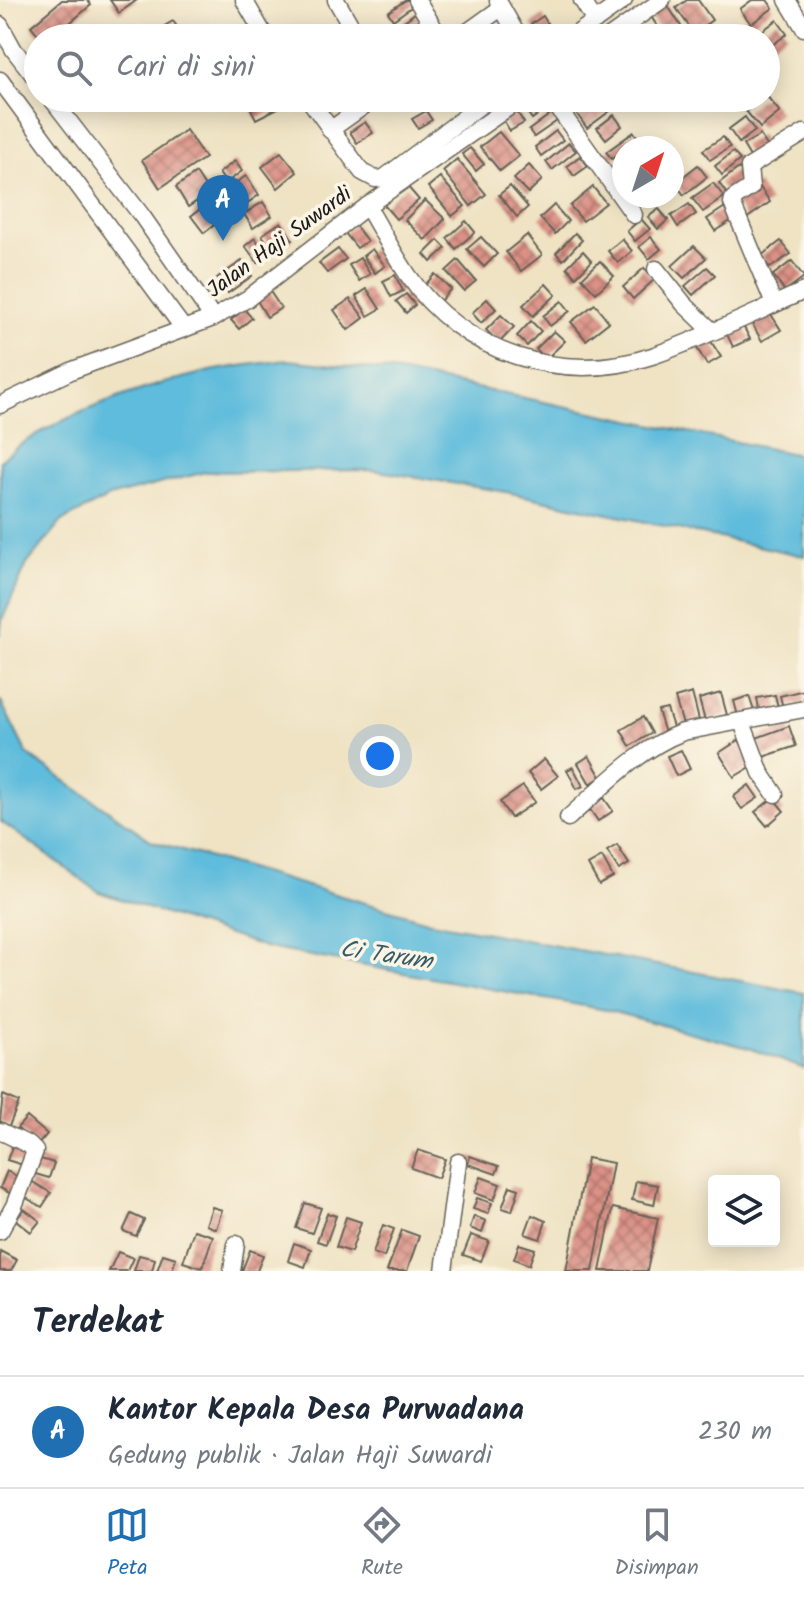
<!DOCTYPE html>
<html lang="id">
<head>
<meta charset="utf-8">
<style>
  :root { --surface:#fff; --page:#f2f2f3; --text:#1f2937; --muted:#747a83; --line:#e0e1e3; --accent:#1f6fb2 }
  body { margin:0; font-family:Kalam,sans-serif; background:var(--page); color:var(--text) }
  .controls { position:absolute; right:24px; bottom:24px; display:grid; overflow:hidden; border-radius:8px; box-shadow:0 4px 20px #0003 }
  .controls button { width:72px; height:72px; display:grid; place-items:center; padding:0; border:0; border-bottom:2px solid var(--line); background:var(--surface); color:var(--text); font:40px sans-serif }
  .compass { position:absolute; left:612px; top:136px; width:72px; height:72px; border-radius:50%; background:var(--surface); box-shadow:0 4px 20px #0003; rotate:39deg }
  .you { position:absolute; left:380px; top:756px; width:28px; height:28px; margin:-20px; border:6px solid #fff; border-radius:50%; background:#1a73e8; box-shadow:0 0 0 12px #1a73e833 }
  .badge { display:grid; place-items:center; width:52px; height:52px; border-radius:50%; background:var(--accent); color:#fff; font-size:26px; font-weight:700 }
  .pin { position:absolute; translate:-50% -66px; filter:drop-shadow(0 2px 4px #0008) }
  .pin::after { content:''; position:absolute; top:42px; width:28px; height:24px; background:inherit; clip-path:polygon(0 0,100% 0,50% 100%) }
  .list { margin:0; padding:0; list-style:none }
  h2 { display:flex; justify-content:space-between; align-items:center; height:104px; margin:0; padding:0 32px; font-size:34px }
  h2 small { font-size:26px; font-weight:400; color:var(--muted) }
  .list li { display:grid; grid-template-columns:52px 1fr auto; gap:24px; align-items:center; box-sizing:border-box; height:112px; padding:0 32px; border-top:2px solid var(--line) }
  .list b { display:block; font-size:30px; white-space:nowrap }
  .list p { margin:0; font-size:26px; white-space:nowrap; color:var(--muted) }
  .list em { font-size:26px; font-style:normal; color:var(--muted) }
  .icon { flex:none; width:44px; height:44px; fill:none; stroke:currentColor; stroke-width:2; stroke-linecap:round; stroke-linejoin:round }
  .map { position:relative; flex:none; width:804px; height:1271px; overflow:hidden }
  .search { position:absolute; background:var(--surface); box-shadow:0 4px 20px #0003; left:24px; right:24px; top:24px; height:88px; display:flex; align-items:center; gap:20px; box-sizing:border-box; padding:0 28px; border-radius:44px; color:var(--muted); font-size:30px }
  .sheet { height:216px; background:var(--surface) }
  nav { display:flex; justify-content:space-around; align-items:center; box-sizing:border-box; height:112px; border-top:2px solid var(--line); background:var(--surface); font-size:22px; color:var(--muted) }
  nav a { display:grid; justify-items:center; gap:4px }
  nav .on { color:var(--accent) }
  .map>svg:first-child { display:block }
</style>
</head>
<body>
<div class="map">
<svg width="804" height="1271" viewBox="0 0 804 1271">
  <defs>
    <pattern id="building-cross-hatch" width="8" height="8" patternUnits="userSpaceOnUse" patternTransform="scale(2)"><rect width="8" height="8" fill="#db9186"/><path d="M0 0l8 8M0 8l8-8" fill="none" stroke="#b1766d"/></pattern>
  </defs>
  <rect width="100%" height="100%" fill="#fcf5e5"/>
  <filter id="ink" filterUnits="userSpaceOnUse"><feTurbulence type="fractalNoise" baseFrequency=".0125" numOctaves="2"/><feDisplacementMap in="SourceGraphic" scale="16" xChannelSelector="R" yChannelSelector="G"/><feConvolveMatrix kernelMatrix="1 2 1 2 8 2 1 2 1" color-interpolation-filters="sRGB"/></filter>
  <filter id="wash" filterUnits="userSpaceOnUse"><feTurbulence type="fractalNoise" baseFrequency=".006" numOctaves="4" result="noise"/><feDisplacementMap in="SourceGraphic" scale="32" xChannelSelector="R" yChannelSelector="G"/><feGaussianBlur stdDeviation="1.8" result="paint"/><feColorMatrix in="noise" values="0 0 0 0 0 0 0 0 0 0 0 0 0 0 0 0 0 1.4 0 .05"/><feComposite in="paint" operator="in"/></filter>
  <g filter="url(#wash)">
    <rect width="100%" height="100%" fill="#efe3c4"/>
    <!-- water -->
    <g fill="#5ebcdc" stroke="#3d6c7c" stroke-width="2">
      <path d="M 288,360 L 399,372 L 804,456 L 804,556 L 506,492 L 373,470 L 205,472 L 109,497 L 62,521 L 27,564 L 2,620 L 0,635 L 0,461 C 45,419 142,387 202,373 C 230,366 259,364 288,360 Z"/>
      <polygon points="0,700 27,754 152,841 431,922 804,993 804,1069 752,1049 606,1010 268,948 99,892 0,821"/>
    </g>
    <g id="blocks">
      <!-- building -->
      <g fill="url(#building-cross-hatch)">
        <polygon points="62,0 87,0 91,5 52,38 41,38 31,26"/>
        <polygon points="110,0 137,0 119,13"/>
        <polygon points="406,0 411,0 414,5 393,20 388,12"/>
        <polygon points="687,0 698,0 712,20 694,33 676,8"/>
        <polygon points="752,0 767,0 773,8 751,24 740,9"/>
        <polygon points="665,1 684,31 674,38 665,38 648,12"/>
        <polygon points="415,13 423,24 407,36 399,25"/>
        <polygon points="543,16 552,31 539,38 531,24"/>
        <polygon points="777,20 787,34 768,48 766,38 761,38 758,34"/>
        <polygon points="173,21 181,32 168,38 161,28"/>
        <polygon points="766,95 780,112 760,128 746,111 761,98 766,98"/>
        <polygon points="257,98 278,98 282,106 256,119 248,103"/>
        <polygon points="532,98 544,98 550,106 532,119 522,105"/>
        <polygon points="597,98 600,98 610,111 587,128 576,113"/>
        <polygon points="516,110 524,123 510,131 502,118"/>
        <polygon points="426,111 432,120 418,128 412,119"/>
        <polygon points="552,113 557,121 534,137 529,130"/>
        <polygon points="614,115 622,126 606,139 597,128"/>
        <polygon points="745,117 755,131 739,143 729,129"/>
        <polygon points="365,122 373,133 357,143 350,132"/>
        <polygon points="186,130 205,158 160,188 142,160"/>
        <polygon points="556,131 563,140 541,156 535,147"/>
        <polygon points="499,132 519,156 500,171 480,147"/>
        <polygon points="634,132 639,139 612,159 606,152"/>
        <polygon points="760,135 771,152 753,162 743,145"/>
        <polygon points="723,137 730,147 710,160 703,150"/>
        <polygon points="569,143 576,151 552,170 546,162"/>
        <polygon points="470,148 484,164 476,171 462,154"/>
        <polygon points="281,152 297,172 278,188 262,167"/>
        <polygon points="733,152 740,160 722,175 715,166"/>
        <polygon points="580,156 588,166 574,176 567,166"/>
        <polygon points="457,159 486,194 471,206 443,171"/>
        <polygon points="235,161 242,171 226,183 219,173"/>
        <polygon points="529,165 542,180 528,193 514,179"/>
        <polygon points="698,165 707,177 684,195 675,183"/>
        <polygon points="739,168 747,179 727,194 719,183"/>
        <polygon points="196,173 209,193 188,207 176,187"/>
        <polygon points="246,176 259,195 243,206 230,187"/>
        <polygon points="440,177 465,206 452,216 428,187"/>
        <polygon points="713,183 724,197 703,212 692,198"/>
        <polygon points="758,184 770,202 746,219 734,201"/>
        <polygon points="407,186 419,200 396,219 384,205"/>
        <polygon points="510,186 528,207 517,217 499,195"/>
        <polygon points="593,187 606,203 583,221 570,206"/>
        <polygon points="216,197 229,213 204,233 191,216"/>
        <polygon points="425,200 445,219 425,240 405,220"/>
        <polygon points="263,202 272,216 253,228 244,214"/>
        <polygon points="689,204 696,214 678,227 671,216"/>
        <polygon points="554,205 568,221 555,234 540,218"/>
        <polygon points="728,205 737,217 715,231 707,219"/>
        <polygon points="659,209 668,220 658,229 648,217"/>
        <polygon points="641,219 650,229 635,241 627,231"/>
        <polygon points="466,221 475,232 456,249 447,238"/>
        <polygon points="281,222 293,240 274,252 262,235"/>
        <polygon points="355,225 367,241 357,248 345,233"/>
        <polygon points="575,233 582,240 563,260 556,253"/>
        <polygon points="527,235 542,255 521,271 506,252"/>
        <polygon points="481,237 497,254 484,267 467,249"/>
        <polygon points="651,237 661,249 649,259 639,247"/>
        <polygon points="255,238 268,255 258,263 245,246"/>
        <polygon points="622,239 632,251 618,263 608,251"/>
        <polygon points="438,240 446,248 431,262 424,254"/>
        <polygon points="781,241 791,254 770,268 761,256"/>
        <polygon points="694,246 706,258 684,278 672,266"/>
        <polygon points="338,249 346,259 327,273 319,263"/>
        <polygon points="372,249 385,266 375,273 363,256"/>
        <polygon points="583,251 592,261 576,277 567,267"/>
        <polygon points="360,258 370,274 359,281 349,265"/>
        <polygon points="458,260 476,281 464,291 446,271"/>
        <polygon points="242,261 252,276 228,293 217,278"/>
        <polygon points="600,261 614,276 596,293 582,278"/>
        <polygon points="792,261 804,277 785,291 773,275"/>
        <polygon points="707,267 715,275 693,295 685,286"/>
        <polygon points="644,268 654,280 633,299 623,287"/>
        <polygon points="435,274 451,289 440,301 424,286"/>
        <polygon points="395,275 403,291 391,297 383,281"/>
        <polygon points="546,284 556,295 533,316 523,305"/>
        <polygon points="367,289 380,309 368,316 356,296"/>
        <polygon points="269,290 281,308 267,317 256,299"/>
        <polygon points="406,294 415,305 406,313 396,301"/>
        <polygon points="350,299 364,318 348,330 334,310"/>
        <polygon points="487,299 496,309 481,323 472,313"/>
        <polygon points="562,301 570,311 550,326 543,316"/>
        <polygon points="595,304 609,322 586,340 571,322"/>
        <polygon points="767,308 781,330 762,341 749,319"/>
        <polygon points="244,309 252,318 239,329 231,320"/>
        <polygon points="501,315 514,327 499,343 486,330"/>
        <polygon points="740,320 750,339 733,347 724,328"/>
        <polygon points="531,321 541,331 527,346 517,336"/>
        <polygon points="554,331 565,341 546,359 536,349"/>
        <polygon points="710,340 721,357 707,365 697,348"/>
        <polygon points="804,690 804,703 783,708 780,696"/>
        <polygon points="692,693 699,720 683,725 675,698"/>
        <polygon points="721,693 727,715 705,721 699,699"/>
        <polygon points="775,695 779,711 760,715 757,698"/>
        <polygon points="749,696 754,711 738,716 734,701"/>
        <polygon points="667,709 674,730 665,733 658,711"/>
        <polygon points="643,717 652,733 630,746 621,730"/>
        <polygon points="789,726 796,746 763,757 756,738"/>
        <polygon points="739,740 754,765 734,777 719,753"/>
        <polygon points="681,750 690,769 676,776 667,756"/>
        <polygon points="589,756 601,777 590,784 578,763"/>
        <polygon points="544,759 558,776 541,789 528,773"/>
        <polygon points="573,767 583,786 577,789 567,770"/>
        <polygon points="749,785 758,798 742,809 733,797"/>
        <polygon points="523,786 535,802 511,818 500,802"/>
        <polygon points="604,798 613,811 598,821 589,808"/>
        <polygon points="773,798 784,811 767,826 755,812"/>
        <polygon points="617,845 629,864 619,870 607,851"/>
        <polygon points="602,857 613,877 599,885 588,865"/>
        <polygon points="3,1095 19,1102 9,1126 0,1121"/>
        <polygon points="27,1117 47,1134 37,1146 17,1128"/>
        <polygon points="13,1144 28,1150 23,1165 7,1160"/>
        <polygon points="418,1150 445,1159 438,1178 411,1168"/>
        <polygon points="470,1156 499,1166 496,1174 468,1164"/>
        <polygon points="37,1158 54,1163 49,1178 32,1173"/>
        <polygon points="587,1158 613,1163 593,1271 566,1271"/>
        <polygon points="7,1171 20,1178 11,1194 0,1188"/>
        <polygon points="481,1177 500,1184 494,1200 475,1193"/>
        <polygon points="31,1181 51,1193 42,1207 23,1196"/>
        <polygon points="636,1181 658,1185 654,1205 632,1200"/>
        <polygon points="510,1186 519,1189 512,1211 502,1208"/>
        <polygon points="477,1198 492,1203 488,1214 473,1209"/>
        <polygon points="305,1203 321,1208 312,1233 296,1228"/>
        <polygon points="212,1207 222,1210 216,1229 206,1225"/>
        <polygon points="613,1208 658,1218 647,1271 600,1271"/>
        <polygon points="24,1209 40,1221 31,1232 16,1220"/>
        <polygon points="327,1213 336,1216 326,1244 317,1241"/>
        <polygon points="131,1214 144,1220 136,1236 123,1231"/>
        <polygon points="532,1215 546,1221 540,1239 525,1234"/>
        <polygon points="474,1216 486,1221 482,1233 470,1228"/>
        <polygon points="346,1217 361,1222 351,1252 336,1247"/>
        <polygon points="383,1225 394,1229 384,1257 373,1253"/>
        <polygon points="194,1230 213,1236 202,1268 183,1262"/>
        <polygon points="402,1230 419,1236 407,1271 387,1271"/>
        <polygon points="471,1235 489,1241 481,1261 463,1255"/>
        <polygon points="294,1243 311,1249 305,1267 288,1261"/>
        <polygon points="519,1244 535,1249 529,1265 514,1259"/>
        <polygon points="250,1250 263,1255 257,1271 242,1271"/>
        <polygon points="0,1251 17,1260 11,1271 0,1271"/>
        <polygon points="118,1252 133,1258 127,1271 109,1271"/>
        <polygon points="163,1254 176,1258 172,1271 157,1271"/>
        <polygon points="139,1255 155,1259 152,1271 134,1271"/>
      </g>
    </g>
  </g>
  <g filter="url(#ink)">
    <use href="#blocks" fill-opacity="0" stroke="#666257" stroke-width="2"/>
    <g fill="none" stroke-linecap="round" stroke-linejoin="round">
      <!-- minor casing -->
      <g stroke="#666257" stroke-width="19">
        <g id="minor">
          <polyline points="244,0 266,38"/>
          <polyline points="336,0 358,38"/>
          <polyline points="417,0 440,38"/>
          <polyline points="582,0 595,21"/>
          <polyline points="787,0 804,28"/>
          <polyline points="498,1 519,38"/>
          <polyline points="0,25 14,50 38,81"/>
          <polyline points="459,38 501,8"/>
          <polyline points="571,38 624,0"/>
          <polyline points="608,38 662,0"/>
          <polyline points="0,80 184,329"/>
          <polyline points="51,98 142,216 213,318"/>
          <polyline points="308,98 362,172 375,179 384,178 490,98"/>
          <polyline points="551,98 634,215"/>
          <polyline points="330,130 375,98"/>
          <path d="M 367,206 C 381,229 393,253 408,275 C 461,353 562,386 652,356 C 704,338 754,313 804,291"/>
          <polyline points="656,269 684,304 712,331"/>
          <polyline points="774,304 732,203 733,199 751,187 749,167 804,133"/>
          <polyline points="0,405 73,370 213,318 247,299 367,206 522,98"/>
          <polyline points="742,722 761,773 775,794"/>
          <path d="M 568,818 C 603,787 638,749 683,732 L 804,709"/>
          <polyline points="0,1131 29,1145 35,1151 14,1206 0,1231"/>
          <polyline points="232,1271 236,1244"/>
          <polyline points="444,1271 458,1162"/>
        </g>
      </g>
      <!-- minor -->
      <use href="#minor" stroke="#fff" stroke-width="16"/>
    </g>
  </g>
  <g text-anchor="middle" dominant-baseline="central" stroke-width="7" stroke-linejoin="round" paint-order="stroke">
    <!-- street labels -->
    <g font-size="22" fill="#1c1c1c" stroke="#fcf5e5">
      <text transform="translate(280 243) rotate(-36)">Jalan Haji Suwardi</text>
    </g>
    <!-- water labels -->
    <g font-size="24" font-style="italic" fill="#365c69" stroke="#fcf5e5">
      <text transform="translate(386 956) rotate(8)">Ci Tarum</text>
    </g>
  </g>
</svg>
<div class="controls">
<button><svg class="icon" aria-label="layers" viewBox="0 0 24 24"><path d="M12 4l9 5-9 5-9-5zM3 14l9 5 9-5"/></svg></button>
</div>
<svg class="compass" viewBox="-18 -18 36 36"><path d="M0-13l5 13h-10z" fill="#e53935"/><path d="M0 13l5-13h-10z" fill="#747a83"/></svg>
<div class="you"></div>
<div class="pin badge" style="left:223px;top:241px">A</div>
<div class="search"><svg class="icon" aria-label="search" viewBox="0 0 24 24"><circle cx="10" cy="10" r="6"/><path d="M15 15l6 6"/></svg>Cari di sini</div>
</div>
<section class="sheet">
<h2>Terdekat<small></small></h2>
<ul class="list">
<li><span class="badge">A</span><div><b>Kantor Kepala Desa Purwadana</b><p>Gedung publik · Jalan Haji Suwardi</p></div><em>230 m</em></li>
</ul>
</section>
<nav>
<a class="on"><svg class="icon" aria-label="map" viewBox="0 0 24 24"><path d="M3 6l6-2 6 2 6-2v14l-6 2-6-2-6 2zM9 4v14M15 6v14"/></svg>Peta</a>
<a><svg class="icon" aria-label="directions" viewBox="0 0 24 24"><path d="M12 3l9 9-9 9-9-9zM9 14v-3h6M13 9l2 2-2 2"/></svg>Rute</a>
<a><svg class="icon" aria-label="saved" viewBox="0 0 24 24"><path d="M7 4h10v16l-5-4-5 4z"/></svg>Disimpan</a>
</nav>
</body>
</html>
